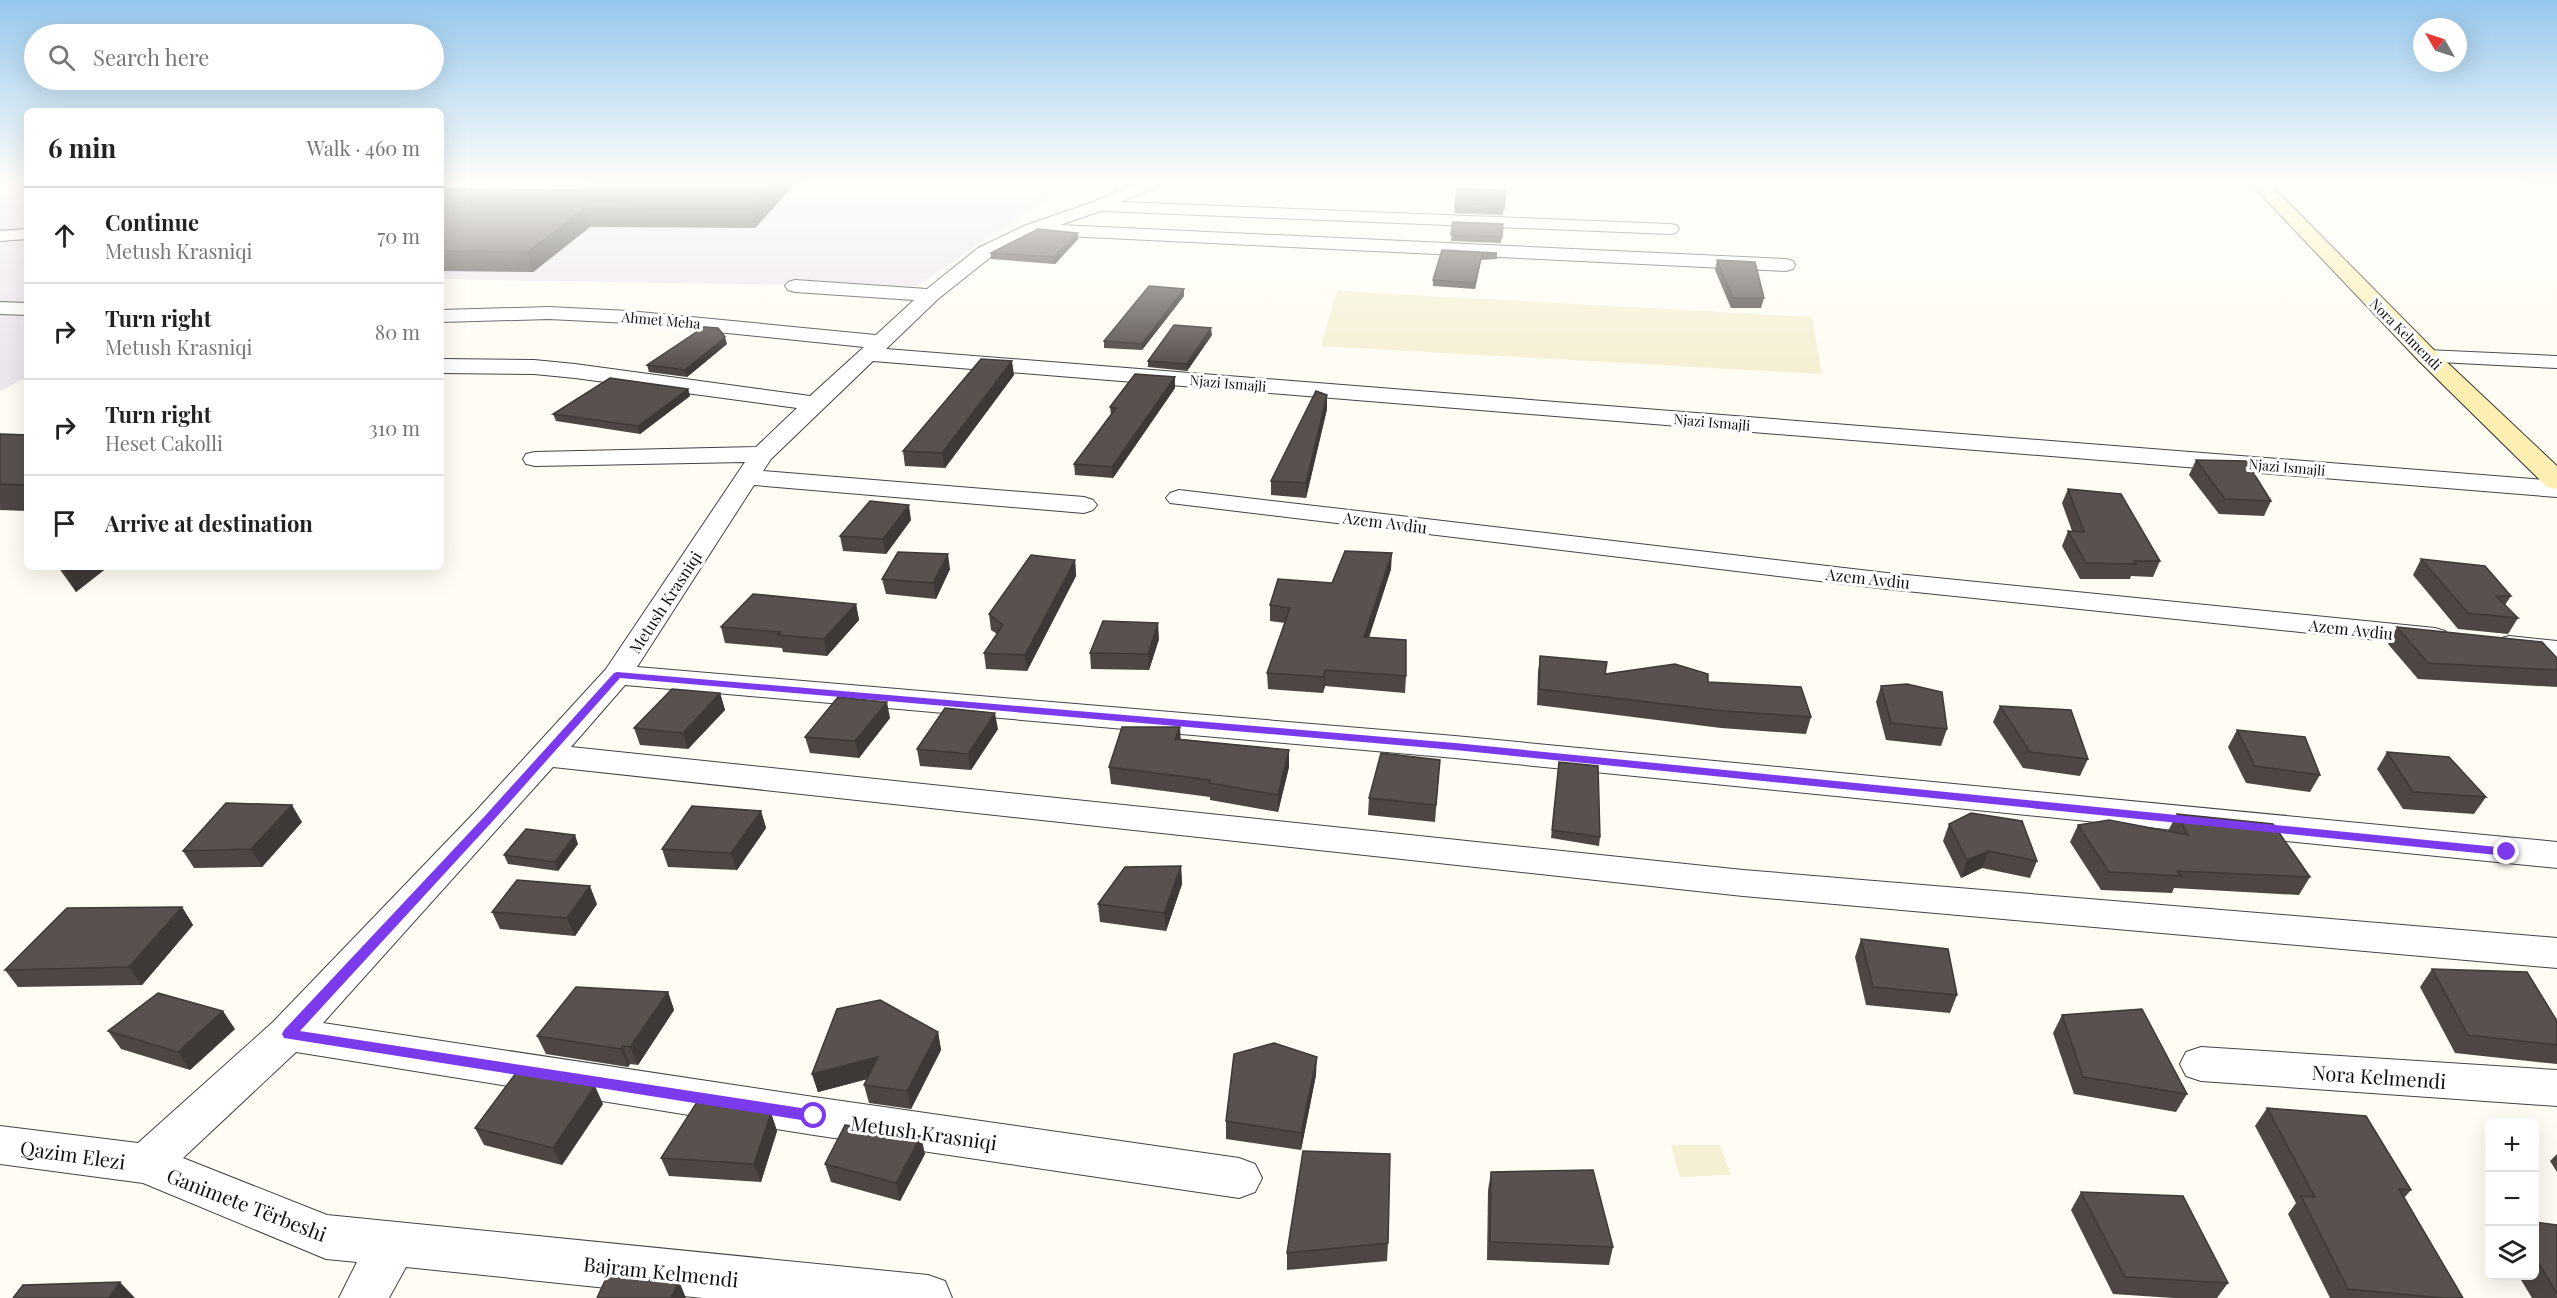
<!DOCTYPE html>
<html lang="en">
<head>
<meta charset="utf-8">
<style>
  :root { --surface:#fff; --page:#f6f6f6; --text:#222; --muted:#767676; --line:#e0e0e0 }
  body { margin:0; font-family:"Playfair Display",serif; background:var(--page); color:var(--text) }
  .controls { position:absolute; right:18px; bottom:18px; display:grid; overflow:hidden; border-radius:9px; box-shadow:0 6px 24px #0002 }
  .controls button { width:54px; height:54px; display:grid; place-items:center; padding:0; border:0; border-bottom:2px solid var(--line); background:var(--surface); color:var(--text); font:30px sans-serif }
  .compass { position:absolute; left:2413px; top:18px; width:54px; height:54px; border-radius:50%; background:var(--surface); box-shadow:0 6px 24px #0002; rotate:309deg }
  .stop { position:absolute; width:18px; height:18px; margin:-14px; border:4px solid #7c3aed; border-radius:50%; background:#fff }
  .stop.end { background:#7c3aed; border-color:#fff; box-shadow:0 2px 6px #0008 }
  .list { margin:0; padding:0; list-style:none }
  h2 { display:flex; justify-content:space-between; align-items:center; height:78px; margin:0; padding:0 24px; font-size:26px }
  h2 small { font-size:20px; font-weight:400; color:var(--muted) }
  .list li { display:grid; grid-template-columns:39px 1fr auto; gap:18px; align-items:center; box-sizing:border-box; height:96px; padding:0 24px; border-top:2px solid var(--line) }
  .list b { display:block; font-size:22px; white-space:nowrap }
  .list p { margin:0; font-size:20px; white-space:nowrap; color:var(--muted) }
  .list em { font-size:20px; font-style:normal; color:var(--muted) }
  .icon { flex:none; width:33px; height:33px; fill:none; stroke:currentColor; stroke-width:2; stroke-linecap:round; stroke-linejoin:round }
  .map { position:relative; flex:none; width:2557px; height:1298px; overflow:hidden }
  .search { position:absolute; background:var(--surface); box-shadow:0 6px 24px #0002; left:24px; top:24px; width:420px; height:66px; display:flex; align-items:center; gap:15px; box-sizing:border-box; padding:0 21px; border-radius:33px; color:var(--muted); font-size:22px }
  .panel { position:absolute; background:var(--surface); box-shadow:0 6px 24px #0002; left:24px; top:108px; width:420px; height:462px; border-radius:9px }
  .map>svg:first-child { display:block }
</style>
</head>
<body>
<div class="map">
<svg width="2557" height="1298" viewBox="0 0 2557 1298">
  <rect width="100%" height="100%" fill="#fffcf4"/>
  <!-- industrial -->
  <g fill="#ede6ee">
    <polygon points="0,183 27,183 27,377 0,391"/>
    <polygon points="441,183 1062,183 1045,200 915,287 441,279"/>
  </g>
  <!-- farmland -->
  <g fill="#f5f0d4">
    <polygon points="1337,291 1812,317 1822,374 1321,346"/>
    <polygon points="1671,1145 1720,1145 1731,1175 1680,1177"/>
  </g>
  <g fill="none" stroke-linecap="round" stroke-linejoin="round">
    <!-- street casing -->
    <g stroke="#434343" stroke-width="2">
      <g id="street">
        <polygon points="1138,183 1160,183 1158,186 1121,202 1670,224 1676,225 1679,229 1676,233 1670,234 1101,211 1060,225 1786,259 1793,261 1795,265 1793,269 1786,271 1045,235 1038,233 992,256 938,299 886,349 2557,481 2557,497 873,361 771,459 763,471 1084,497 1093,500 1097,505 1093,510 1084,513 754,485 637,667 1455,736 2557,842 2557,868 1455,758 625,685 571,747 1743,870 2557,938 2557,968 1743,896 553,767 323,1023 814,1097 1239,1158 1255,1164 1262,1178 1255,1192 1239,1198 814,1135 296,1052 183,1158 327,1215 928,1275 945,1281 952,1298 703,1298 406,1267 389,1298 339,1298 357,1262 326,1259 143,1183 0,1164 0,1126 138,1143 273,1022 475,812 606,669 745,462 535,466 526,464 523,459 526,454 535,452 756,447 797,408 575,378 534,374 441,373 441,359 534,360 575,364 810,396 864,347 629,323 549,319 441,322 441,310 549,307 629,311 876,335 914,300 795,292 788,290 785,286 788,282 795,280 927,289 978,248 1024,226 1090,203"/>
        <polygon points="27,229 27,239 0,241 0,231"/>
        <polygon points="0,302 27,303 27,315 0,314"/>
        <polygon points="2427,350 2557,356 2557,368 2419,361 2416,356 2419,351"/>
        <polygon points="1179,490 1887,573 2435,628 2445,631 2450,637 2445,643 2435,646 1887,589 1170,503 1166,498 1170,493"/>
        <polygon points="2509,636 2557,641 2557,659 2498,651 2494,645 2498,639"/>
        <polygon points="2201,1047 2557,1070 2557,1106 2201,1081 2186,1076 2180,1064 2186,1052"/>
      </g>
    </g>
    <!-- secondary casing -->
    <g stroke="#323232" stroke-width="2">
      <polygon id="secondary" points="2250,183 2269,183 2435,351 2557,466 2557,489 2547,487 2419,361"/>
    </g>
    <!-- street -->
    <use href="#street" fill="#fff" fill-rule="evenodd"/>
    <!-- secondary -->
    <use href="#secondary" fill="#fcefb1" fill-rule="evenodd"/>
  </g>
  <!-- wall -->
  <g fill="#4d4642">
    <polygon points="591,183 792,183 793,186 755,228 590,227 533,272 441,271 441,189 581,190"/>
    <polygon points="2532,183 2557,183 2557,185"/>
    <polygon points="1505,190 1503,215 1454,213 1455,207"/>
    <polygon points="1453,222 1503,224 1501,243 1451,241"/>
    <polygon points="1078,233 1078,239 1055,264 991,259 991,253"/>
    <polygon points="1442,250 1497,253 1497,259 1481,260 1475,289 1433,286 1433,280"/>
    <polygon points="1717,260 1764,298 1761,308 1731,308 1715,270"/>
    <polygon points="1184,289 1184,296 1142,350 1104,348 1104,341"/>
    <polygon points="1212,335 1187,371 1148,367 1148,361"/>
    <polygon points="727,344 687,377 649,372 647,365"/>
    <polygon points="1014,375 945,468 905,466 903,451"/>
    <polygon points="1175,388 1113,478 1075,475 1074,464 1111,415 1110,407"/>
    <polygon points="688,389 690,396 640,434 556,421 553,414"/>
    <polygon points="1327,409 1306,498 1271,495 1271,481"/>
    <polygon points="0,434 27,435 27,511 0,510"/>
    <polygon points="2196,460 2271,501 2264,516 2219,514 2189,475"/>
    <polygon points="2068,489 2160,561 2153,577 2131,576 2130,579 2080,579 2062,546 2068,531 2072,531 2062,503"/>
    <polygon points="911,520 886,554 843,551 840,536"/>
    <polygon points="2421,559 2511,596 2505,605 2518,618 2508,634 2458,629 2413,575"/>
    <polygon points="1075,560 1076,576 1027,671 986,669 984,653 997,634 991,630 989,614"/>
    <polygon points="58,567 137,567 135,569 104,570 76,592"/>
    <polygon points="950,569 936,599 886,594 882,579"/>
    <polygon points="1391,569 1369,637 1406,676 1405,693 1325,686 1323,693 1268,689 1267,673 1285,623 1270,621 1270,605 1332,583"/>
    <polygon points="856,604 859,620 827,656 783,652 782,648 725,643 721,627"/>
    <polygon points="2397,627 2557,658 2557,687 2418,679 2388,644"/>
    <polygon points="1159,639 1149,670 1091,669 1090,653"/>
    <polygon points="1540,656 1605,674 1708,682 1811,717 1806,734 1721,728 1537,705 1538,672"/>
    <polygon points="1881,686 1947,729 1941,746 1886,740 1876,702"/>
    <polygon points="720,693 725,710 688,749 640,745 634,728"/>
    <polygon points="2000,706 2088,759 2080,776 2023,768 1993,722"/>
    <polygon points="890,718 859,758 810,753 805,737"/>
    <polygon points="998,729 971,770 920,766 917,749"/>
    <polygon points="2237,730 2320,775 2310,792 2246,783 2228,747"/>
    <polygon points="1181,739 1289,750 1289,767 1278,812 1210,800 1210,797 1111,784 1109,767"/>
    <polygon points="2387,752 2486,797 2474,814 2403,809 2377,769"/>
    <polygon points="1440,760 1435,822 1368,815 1369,798"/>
    <polygon points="1559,762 1600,837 1599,846 1551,838"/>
    <polygon points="761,811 766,828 737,870 668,867 662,849"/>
    <polygon points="2177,814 2310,877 2299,895 2174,888 2172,893 2101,890 2070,842 2078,825 2168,831"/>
    <polygon points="302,822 262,867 194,868 183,851"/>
    <polygon points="1949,824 2037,861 2030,878 1982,868 1961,878 1943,841"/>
    <polygon points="578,844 558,871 508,864 504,855"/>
    <polygon points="1181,866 1182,884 1166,931 1100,922 1098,904"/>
    <polygon points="597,904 575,936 500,929 492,912"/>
    <polygon points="182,907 193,925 142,985 18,987 5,970"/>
    <polygon points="1861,939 1957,995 1950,1013 1866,1005 1855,957"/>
    <polygon points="2432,969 2557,1021 2557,1064 2455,1053 2420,987"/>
    <polygon points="668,992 674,1010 638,1065 630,1064 628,1067 546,1054 537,1036"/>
    <polygon points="2062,1015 2187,1094 2176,1112 2074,1094 2053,1033"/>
    <polygon points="235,1029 190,1070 121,1049 108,1031"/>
    <polygon points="938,1032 941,1050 911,1109 869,1103 864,1085 867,1079 818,1092 812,1074"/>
    <polygon points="1316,1075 1301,1150 1226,1139 1226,1121"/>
    <polygon points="603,1104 562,1165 484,1145 475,1128"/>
    <polygon points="2267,1108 2411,1190 2404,1198 2463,1298 2330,1298 2288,1214 2296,1203 2255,1126"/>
    <polygon points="771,1113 777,1131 761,1182 669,1176 661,1158"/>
    <polygon points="925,1154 900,1201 831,1182 825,1164"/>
    <polygon points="2557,1154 2557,1172 2550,1161"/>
    <polygon points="1491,1172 1613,1247 1609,1265 1487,1260 1488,1190"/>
    <polygon points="2081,1192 2228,1283 2217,1298 2174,1298 2113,1294 2071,1210"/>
    <polygon points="2535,1222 2557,1225 2557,1298 2532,1298 2518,1275 2535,1275"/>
    <polygon points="1388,1243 1387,1261 1287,1270 1287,1253"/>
  </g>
  <!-- shaded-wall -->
  <g fill="#3e3936">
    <polygon points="775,183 792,183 793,186 755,228 751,209"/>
    <polygon points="585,208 590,227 533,272 527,252"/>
    <polygon points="1078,233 1078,239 1055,264 1054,257"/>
    <polygon points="1482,254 1481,260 1475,289 1475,283"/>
    <polygon points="1184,289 1184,296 1142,350 1142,344"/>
    <polygon points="1211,328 1212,335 1187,371 1187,364"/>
    <polygon points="725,337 727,344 687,377 685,370"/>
    <polygon points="1012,361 1014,375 945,468 942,453"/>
    <polygon points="1175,377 1175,388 1113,478 1112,467"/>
    <polygon points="688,389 690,396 640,434 638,426"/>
    <polygon points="1327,395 1327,409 1306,498 1306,483"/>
    <polygon points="909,505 911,520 886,554 883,539"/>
    <polygon points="1392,553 1391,569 1364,653 1364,637"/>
    <polygon points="948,554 950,569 936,599 933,583"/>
    <polygon points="1075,560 1076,576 1027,671 1025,655"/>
    <polygon points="62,567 102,567 104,570 76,592"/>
    <polygon points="856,604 859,620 827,656 824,639"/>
    <polygon points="1158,623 1159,639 1149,670 1148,654"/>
    <polygon points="1325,670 1325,686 1323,693 1324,677"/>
    <polygon points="720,693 725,710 688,749 683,733"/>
    <polygon points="887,702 890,718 859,758 855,741"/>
    <polygon points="995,713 998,729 971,770 968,754"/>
    <polygon points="1180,727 1181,744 1175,739"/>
    <polygon points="1289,750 1289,767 1278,812 1278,795"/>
    <polygon points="292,805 302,822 262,867 251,849"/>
    <polygon points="761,811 766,828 737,870 731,853"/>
    <polygon points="575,835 578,844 558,871 555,862"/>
    <polygon points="1989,851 1982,868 1961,878 1967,860"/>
    <polygon points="1181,866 1182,884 1166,931 1164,913"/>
    <polygon points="590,886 597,904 575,936 567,918"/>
    <polygon points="182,907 193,925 142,985 129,967"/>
    <polygon points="668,992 674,1010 638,1065 630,1047"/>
    <polygon points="223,1011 235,1029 190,1070 178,1052"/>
    <polygon points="938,1032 941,1050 911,1109 907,1091"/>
    <polygon points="622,1046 630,1064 628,1067 621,1049"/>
    <polygon points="878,1057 883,1075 818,1092 812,1074"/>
    <polygon points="1317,1057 1316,1075 1301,1150 1301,1133"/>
    <polygon points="595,1086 603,1104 562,1165 553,1148"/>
    <polygon points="771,1113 777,1131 761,1182 754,1164"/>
    <polygon points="921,1136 925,1154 900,1201 896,1183"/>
    <polygon points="679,1281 686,1298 671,1298"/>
    <polygon points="120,1282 135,1298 109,1298"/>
  </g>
  <!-- building -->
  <g fill="#59514d" stroke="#3e3936" stroke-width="1.5">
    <polygon points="591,183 775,183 751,209 585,208 527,252 441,251 441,189 581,190"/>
    <polygon points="1457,188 1505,190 1504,209 1455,207"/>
    <polygon points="1453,222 1503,224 1502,237 1451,235"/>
    <polygon points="1038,229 1078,233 1054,257 991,253"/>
    <polygon points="1442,250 1497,253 1482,254 1475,283 1433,280"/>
    <polygon points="1717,260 1755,262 1764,298 1733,298"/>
    <polygon points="1149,286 1184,289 1142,344 1104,341"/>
    <polygon points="1174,325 1211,328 1187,364 1148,361"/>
    <polygon points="704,327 718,328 725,337 685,370 647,365"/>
    <polygon points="981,359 1012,361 942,453 903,451"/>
    <polygon points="1135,374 1175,377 1112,467 1074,464 1116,408 1110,407"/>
    <polygon points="610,378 688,389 638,426 553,414"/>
    <polygon points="1316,391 1327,395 1306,483 1271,481"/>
    <polygon points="0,434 27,435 27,485 0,484"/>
    <polygon points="2196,460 2246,461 2271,501 2225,499"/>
    <polygon points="2068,489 2121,494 2160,561 2134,561 2136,564 2086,563 2068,531 2084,532"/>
    <polygon points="870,501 909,505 883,539 840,536"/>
    <polygon points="1345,551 1392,553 1364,637 1406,640 1406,676 1325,670 1324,677 1267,673 1290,608 1270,605 1278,579 1332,583"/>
    <polygon points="898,552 948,554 933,583 882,579"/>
    <polygon points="1031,555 1075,560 1025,655 984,653 1003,625 989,614"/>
    <polygon points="2421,559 2485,566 2511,596 2496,596 2518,618 2468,613"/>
    <polygon points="753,594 856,604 824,639 778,635 781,632 721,627"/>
    <polygon points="1103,621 1158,623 1148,654 1090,653"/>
    <polygon points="2397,627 2542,642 2557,658 2557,670 2428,663"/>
    <polygon points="1540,656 1607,662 1605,674 1675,664 1708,674 1708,682 1801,687 1811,717 1724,711 1539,689"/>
    <polygon points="1907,684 1942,692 1947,729 1891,723 1881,686"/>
    <polygon points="672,689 720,693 683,733 634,728"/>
    <polygon points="838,697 887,702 855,741 805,737"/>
    <polygon points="2000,706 2071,710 2088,759 2030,752"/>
    <polygon points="945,708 995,713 968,754 917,749"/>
    <polygon points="1122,727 1180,727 1175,739 1289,750 1278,795 1209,783 1210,780 1109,767"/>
    <polygon points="2237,730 2305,737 2320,775 2255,766"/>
    <polygon points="2387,752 2449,757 2486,797 2413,792"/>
    <polygon points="1381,753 1440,760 1436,805 1369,798"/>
    <polygon points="1559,762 1598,766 1600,837 1552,830"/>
    <polygon points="226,803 292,805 251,849 183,851"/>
    <polygon points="692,806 761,811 731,853 662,849"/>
    <polygon points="1971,813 2022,821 2037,861 1989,851 1967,860 1949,824"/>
    <polygon points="2177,814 2273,824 2310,877 2177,871 2181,876 2109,872 2078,825 2109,820 2188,835"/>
    <polygon points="526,829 575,835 555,862 504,855"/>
    <polygon points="1181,866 1164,913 1098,904 1125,867"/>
    <polygon points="517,880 590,886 567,918 492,912"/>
    <polygon points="182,907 129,967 5,970 67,908"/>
    <polygon points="1861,939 1948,949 1957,995 1873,987"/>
    <polygon points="2432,969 2527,972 2557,1021 2557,1045 2468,1035"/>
    <polygon points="576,987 668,992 630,1047 622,1046 621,1049 537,1036"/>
    <polygon points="158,993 223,1011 178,1052 108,1031"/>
    <polygon points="880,1000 938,1032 907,1091 864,1085 878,1057 812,1074 837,1009"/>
    <polygon points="2142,1009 2187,1094 2083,1077 2062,1015"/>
    <polygon points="1274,1043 1317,1057 1301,1133 1226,1121 1234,1054"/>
    <polygon points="516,1073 595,1086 553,1148 475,1128"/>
    <polygon points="697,1102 771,1113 754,1164 661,1158"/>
    <polygon points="2267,1108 2366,1116 2411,1190 2399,1189 2463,1298 2442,1298 2348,1289 2301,1196 2315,1197"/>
    <polygon points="845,1125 921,1136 896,1183 825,1164"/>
    <polygon points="1303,1151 1390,1154 1388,1243 1287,1253"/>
    <polygon points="1593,1170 1613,1247 1490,1242 1491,1172"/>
    <polygon points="2081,1192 2183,1196 2228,1283 2125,1277"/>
    <polygon points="2535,1222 2557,1225 2557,1294 2535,1257"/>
    <polygon points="608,1274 679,1281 671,1298 597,1298"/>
    <polygon points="120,1282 109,1298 13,1298 23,1285"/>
  </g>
  <!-- sky -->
  <linearGradient id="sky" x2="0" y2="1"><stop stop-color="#95c7ed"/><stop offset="0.5" stop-color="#fffefa"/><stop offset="1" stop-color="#fffefa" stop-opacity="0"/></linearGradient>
  <rect width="2557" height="365" fill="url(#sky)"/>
  <!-- route -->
  <polygon fill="#7c3aed" points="617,672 1455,743 2507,848 2513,852 2507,856 1455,750 620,678 491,823 300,1031 814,1110 819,1111 821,1116 819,1120 814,1122 284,1038 282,1034 284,1030 483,818 614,673"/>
  <g text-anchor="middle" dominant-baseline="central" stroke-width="6" stroke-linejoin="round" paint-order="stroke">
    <!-- far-street labels -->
    <g font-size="14" fill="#101010" stroke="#fff">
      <text transform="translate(661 320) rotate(5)">Ahmet Meha</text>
      <text transform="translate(2406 334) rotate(45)">Nora Kelmendi</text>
      <text transform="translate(1228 383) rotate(5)">Njazi Ismajli</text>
      <text transform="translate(1712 422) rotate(5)">Njazi Ismajli</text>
      <text transform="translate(2287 467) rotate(5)">Njazi Ismajli</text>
    </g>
    <!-- street labels -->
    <g font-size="16" fill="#101010" stroke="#fff">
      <text transform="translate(1385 522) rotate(7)">Azem Avdiu</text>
      <text transform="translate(1868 578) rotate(6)">Azem Avdiu</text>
      <text transform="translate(665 602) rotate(-57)">Metush Krasniqi</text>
      <text transform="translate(2351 629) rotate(6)">Azem Avdiu</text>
    </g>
    <!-- near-street labels -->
    <g font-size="20" fill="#101010" stroke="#fff">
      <text transform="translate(2379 1076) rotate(4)">Nora Kelmendi</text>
      <text transform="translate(924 1132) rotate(8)">Metush Krasniqi</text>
      <text transform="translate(73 1154) rotate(8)">Qazim Elezi</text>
      <text transform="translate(247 1204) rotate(21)">Ganimete Tërbeshi</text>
      <text transform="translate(661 1271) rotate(6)">Bajram Kelmendi</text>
    </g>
  </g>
</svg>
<div class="controls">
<button>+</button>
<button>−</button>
<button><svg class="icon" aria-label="layers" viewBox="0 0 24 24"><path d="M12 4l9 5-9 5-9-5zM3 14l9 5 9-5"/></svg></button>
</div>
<svg class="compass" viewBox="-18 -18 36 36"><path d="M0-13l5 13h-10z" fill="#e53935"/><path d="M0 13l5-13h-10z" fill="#767676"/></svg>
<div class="stop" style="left:814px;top:1116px"></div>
<div class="stop end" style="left:2507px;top:852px"></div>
<div class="search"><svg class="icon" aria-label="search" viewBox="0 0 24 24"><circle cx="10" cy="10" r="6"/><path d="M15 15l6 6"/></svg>Search here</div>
<section class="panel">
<h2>6 min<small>Walk · 460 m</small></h2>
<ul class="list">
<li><svg class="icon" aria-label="ahead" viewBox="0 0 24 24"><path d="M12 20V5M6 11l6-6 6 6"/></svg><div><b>Continue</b><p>Metush Krasniqi</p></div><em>70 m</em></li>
<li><svg class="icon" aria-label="right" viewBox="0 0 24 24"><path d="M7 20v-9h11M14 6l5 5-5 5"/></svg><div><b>Turn right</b><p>Metush Krasniqi</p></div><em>80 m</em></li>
<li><svg class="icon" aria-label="right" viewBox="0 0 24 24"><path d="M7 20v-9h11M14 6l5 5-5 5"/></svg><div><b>Turn right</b><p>Heset Cakolli</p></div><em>310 m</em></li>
<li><svg class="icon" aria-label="arrive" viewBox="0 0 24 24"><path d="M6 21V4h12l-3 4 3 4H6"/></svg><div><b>Arrive at destination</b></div></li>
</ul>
</section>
</div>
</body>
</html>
